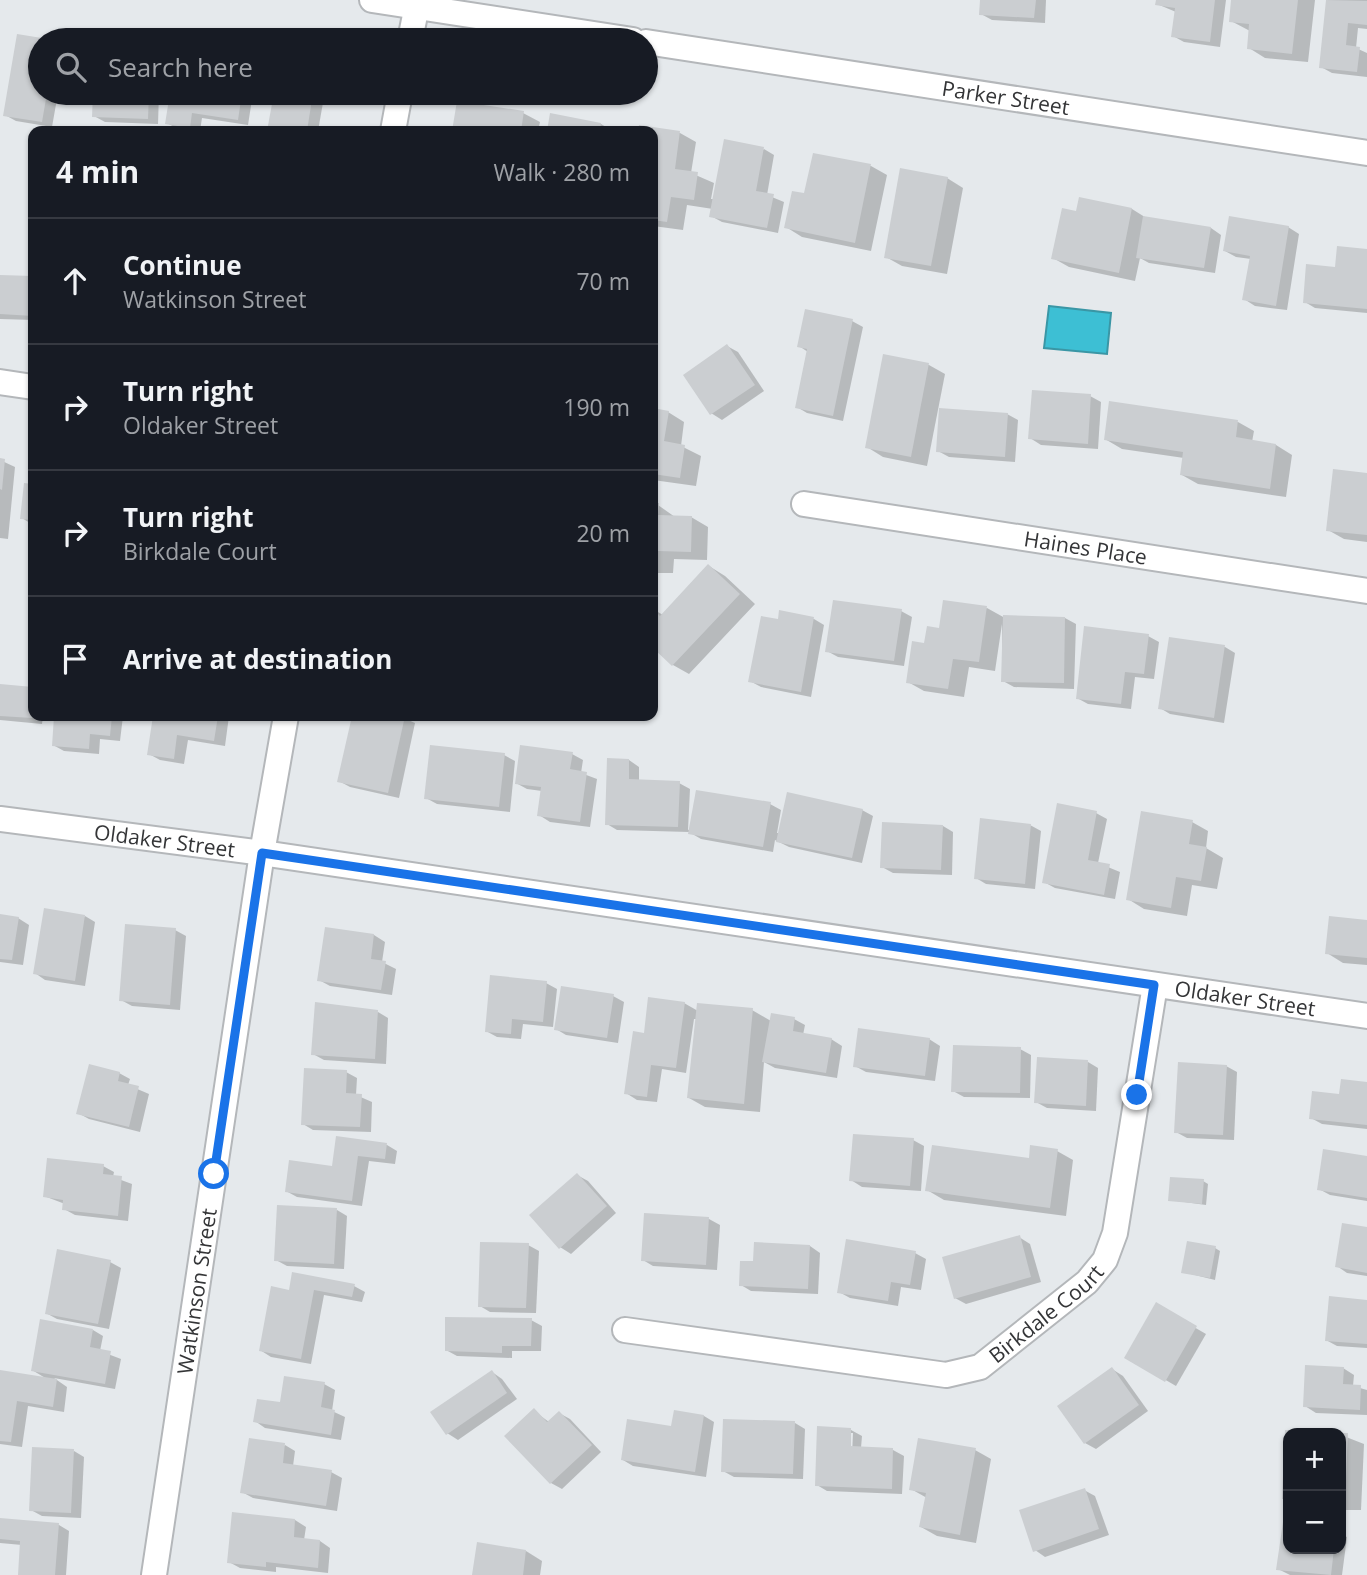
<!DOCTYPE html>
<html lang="en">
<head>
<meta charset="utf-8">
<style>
  :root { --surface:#171b24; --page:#20242c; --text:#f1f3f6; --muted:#9ea1a6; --line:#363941 }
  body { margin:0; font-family:"Open Sans",sans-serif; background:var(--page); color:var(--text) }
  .controls { position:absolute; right:21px; bottom:21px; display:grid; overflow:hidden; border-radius:14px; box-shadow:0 2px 5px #0004 }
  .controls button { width:63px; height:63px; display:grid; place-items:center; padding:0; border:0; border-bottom:2px solid var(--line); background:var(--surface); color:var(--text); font:35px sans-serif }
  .stop { position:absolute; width:21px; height:21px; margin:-16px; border:5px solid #1a73e8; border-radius:50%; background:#fff }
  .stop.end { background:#1a73e8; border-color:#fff; box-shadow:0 2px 7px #0008 }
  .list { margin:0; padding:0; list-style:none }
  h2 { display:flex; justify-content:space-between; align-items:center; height:91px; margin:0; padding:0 28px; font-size:30px }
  h2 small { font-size:23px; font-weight:400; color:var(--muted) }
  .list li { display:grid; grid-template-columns:46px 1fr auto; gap:21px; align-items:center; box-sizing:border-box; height:126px; padding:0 28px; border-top:2px solid var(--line) }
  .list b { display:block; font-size:26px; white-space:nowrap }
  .list p { margin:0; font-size:23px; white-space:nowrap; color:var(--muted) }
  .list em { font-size:23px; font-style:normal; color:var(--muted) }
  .icon { flex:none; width:38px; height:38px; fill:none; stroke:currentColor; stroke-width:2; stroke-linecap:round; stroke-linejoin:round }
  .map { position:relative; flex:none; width:1367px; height:1575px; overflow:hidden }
  .search { position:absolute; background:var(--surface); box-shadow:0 2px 5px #0004; left:28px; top:28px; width:630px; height:77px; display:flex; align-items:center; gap:18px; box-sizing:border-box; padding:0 24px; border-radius:38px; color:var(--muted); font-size:26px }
  .panel { position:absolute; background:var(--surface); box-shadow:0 2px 5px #0004; left:28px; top:126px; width:630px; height:595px; border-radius:14px }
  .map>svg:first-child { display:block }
</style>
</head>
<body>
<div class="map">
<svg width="1367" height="1575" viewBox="0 0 1367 1575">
  <rect width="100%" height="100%" fill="#e5e9ec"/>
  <!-- water -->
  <polygon fill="#3dbfd4" stroke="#3a96a5" stroke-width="2" points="1049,306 1111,313 1107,354 1044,348"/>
  <!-- shadow -->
  <g fill="#0003" fill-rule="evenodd">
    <polygon points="982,0 1046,0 1045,23 992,20 981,14"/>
    <polygon points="1157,0 1226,0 1220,47 1184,42 1173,36 1176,12 1157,4"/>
    <polygon points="1233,0 1315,0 1308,62 1265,58 1249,48 1250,31 1231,21"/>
    <polygon points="1328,0 1367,0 1367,29 1358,28 1356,48 1367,53 1367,77 1332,73 1321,67"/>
    <polygon points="18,36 47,40 40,40 40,93 58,93 52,127 16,121 5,115"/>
    <polygon points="95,93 159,93 158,124 105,122 94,116"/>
    <polygon points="172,93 253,93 248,125 202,118 200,131 178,129 167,123"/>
    <polygon points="276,93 317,93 324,97 318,131 269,131"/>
    <polygon points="458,103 523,113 540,122 538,131 454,131"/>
    <polygon points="552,115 601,124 613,131 549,131"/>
    <polygon points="641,127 680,133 696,142 691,173 714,183 711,199 715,199 764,149 774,155 767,195 784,202 778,233 722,222 711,216 713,209 687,205 683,230 653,226 653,131 640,131"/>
    <polygon points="814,155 871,166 887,175 871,251 802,237 786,227 806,195"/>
    <polygon points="947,178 963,188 947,274 902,266 886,257"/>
    <polygon points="1080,199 1132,209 1148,219 1211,228 1221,235 1215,273 1149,263 1140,258 1135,281 1069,267 1053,258 1077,213"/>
    <polygon points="1288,227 1299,234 1287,310 1255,306 1244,299 1251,259 1236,257 1225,251"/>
    <polygon points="1367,251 1367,313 1315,308 1305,302 1337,269"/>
    <polygon points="0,276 33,278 33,320 0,319"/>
    <polygon points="852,321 863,327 843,421 807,413 797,407 808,352 799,346"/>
    <polygon points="727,346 738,352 764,391 722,420 711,413"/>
    <polygon points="884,356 929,365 945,374 927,466 883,457 867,447"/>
    <polygon points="1090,396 1101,402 1098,449 1041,445 1030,438"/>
    <polygon points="653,410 668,412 684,422 681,446 701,456 696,486 653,480"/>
    <polygon points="1007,414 1018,420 1015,462 949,457 938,451"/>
    <polygon points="1238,422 1254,431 1252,442 1276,445 1292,455 1286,497 1198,484 1182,475 1184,458 1122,449 1105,439"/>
    <polygon points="0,460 15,467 8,539 0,538"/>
    <polygon points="1367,475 1367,542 1344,539 1328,530"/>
    <polygon points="25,485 33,485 33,525 22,518"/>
    <polygon points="653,505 658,505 675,517 691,517 708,527 707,560 674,559 673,573 653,573"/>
    <polygon points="709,566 725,576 755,604 689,674 673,665 653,646 653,609 663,615"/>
    <polygon points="987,608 1005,618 1065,618 1076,624 1074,689 1014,687 1003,681 1002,624 995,671 969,667 964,697 924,691 908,682 940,630"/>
    <polygon points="901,611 912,617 904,666 838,657 827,651"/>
    <polygon points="814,619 824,625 811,697 761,687 750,681 779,621"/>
    <polygon points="1148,636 1159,642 1154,679 1135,677 1131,709 1088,704 1077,698"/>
    <polygon points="1171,639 1225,647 1235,653 1224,723 1170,714 1160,708"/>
    <polygon points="0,686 33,689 33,716 43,716 42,724 0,720"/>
    <polygon points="56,716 123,716 120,741 100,739 99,754 64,751 53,745"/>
    <polygon points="155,716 229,716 225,746 188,740 184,764 160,760 149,754"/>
    <polygon points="354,716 399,716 415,723 399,798 350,787 339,781"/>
    <polygon points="572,754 583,760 581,773 597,779 590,827 550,822 539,815 542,791 527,789 516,783"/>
    <polygon points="504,755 515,761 510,812 437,804 426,798"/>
    <polygon points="629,760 639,767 639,781 679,783 690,789 688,830 770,804 781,810 777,833 780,833 862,810 873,816 862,863 789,847 775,840 773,852 701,839 689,832 617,830 607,824"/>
    <polygon points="1096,813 1107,819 1098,863 1120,872 1115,899 1055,888 1044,882"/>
    <polygon points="1192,822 1208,831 1206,848 1223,858 1217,889 1192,885 1187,916 1144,909 1128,899"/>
    <polygon points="1030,825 1041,831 1035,889 986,884 976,878"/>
    <polygon points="943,826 953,832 952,875 893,873 882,867"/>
    <polygon points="0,916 18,918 29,925 23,965 0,962"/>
    <polygon points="85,916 95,922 85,986 45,980 35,973"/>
    <polygon points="1367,922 1367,965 1343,963 1327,953"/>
    <polygon points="327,929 374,935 385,942 382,962 396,969 392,995 330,986 319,980"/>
    <polygon points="175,930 186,936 180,1010 132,1006 121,1000"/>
    <polygon points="546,983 557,989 553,1027 523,1024 521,1039 497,1037 486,1031"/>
    <polygon points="613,996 624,1002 618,1043 566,1035 556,1029"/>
    <polygon points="684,1003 698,1011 752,1010 771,1021 794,1019 805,1025 803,1035 831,1039 842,1046 837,1078 775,1068 764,1062 760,1112 705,1107 689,1098 697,1019 694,1019 686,1073 662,1069 657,1102 637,1100 626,1093 645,1035"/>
    <polygon points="378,1012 388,1018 386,1064 324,1060 313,1054"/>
    <polygon points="929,1039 940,1046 935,1081 866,1072 855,1066"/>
    <polygon points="1020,1049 1031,1055 1030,1098 964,1097 953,1091"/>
    <polygon points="1088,1062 1098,1068 1096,1111 1047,1108 1036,1102"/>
    <polygon points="1226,1066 1237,1072 1234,1140 1187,1138 1176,1132"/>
    <polygon points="346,1072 357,1078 356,1095 372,1102 371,1132 313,1130 303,1124"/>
    <polygon points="119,1073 130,1079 128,1085 149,1094 140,1132 89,1119 78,1113"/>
    <polygon points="1367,1083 1367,1129 1322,1124 1311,1118 1341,1096"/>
    <polygon points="338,1138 387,1145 397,1151 395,1164 369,1161 362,1206 297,1197 286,1191 333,1168"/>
    <polygon points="913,1140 924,1146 921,1191 862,1187 851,1180"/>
    <polygon points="1057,1151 1073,1160 1066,1216 944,1200 927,1190"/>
    <polygon points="1367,1158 1367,1201 1330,1195 1319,1189"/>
    <polygon points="103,1166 114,1172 113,1177 132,1184 128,1221 75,1215 64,1209 65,1204 44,1196"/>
    <polygon points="577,1175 588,1181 616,1213 571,1254 560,1247"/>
    <polygon points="1203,1181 1208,1184 1206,1205 1170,1200"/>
    <polygon points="337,1210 347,1216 344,1269 287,1266 276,1260"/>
    <polygon points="646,1215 709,1219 720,1225 717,1270 653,1266 643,1260"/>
    <polygon points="1367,1229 1367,1276 1347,1273 1337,1266"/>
    <polygon points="1019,1237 1030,1244 1041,1282 966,1304 955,1298"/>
    <polygon points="528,1245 539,1251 536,1313 490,1312 480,1306"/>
    <polygon points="810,1246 820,1253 818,1294 751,1291 741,1285 755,1263"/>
    <polygon points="1215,1248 1220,1251 1215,1280 1183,1272"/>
    <polygon points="915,1253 926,1259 921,1290 901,1287 898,1306 850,1298 839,1292"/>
    <polygon points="110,1262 121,1268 109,1329 57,1319 46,1313"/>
    <polygon points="354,1286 365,1292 362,1302 324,1295 311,1364 271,1357 260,1350 290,1292"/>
    <polygon points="1367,1302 1367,1348 1337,1346 1326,1340"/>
    <polygon points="1156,1305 1206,1334 1176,1386 1126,1357"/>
    <polygon points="531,1320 542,1326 541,1351 512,1351 512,1358 457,1356 446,1350"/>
    <polygon points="93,1330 103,1336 100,1351 121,1359 115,1389 54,1378 67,1387 64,1412 28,1406 22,1447 0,1444 0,1372 47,1379 32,1370"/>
    <polygon points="1343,1368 1354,1375 1353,1386 1367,1390 1367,1415 1316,1413 1305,1406"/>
    <polygon points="1112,1369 1123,1376 1148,1411 1096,1449 1085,1443"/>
    <polygon points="492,1372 502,1379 517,1399 458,1440 447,1433"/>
    <polygon points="324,1384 335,1390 332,1411 345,1417 341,1440 265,1428 255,1421"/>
    <polygon points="534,1411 549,1422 559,1413 570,1419 601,1452 562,1489 551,1483"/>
    <polygon points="675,1412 704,1416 714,1422 706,1477 633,1466 623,1460 673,1428"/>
    <polygon points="795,1423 805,1429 803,1479 734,1477 723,1471"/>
    <path d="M 851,1430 L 862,1436 L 861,1448 L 893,1450 L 904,1456 L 902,1494 L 827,1491 L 817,1485 ZM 850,1433 L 853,1433 L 852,1455 L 849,1455 Z"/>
    <polygon points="1287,1432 1313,1433 1288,1433 1288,1501 1284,1498"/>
    <polygon points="1341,1435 1364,1444 1361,1510 1341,1510"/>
    <polygon points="285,1445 295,1451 293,1466 331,1472 342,1478 337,1511 253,1498 242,1492"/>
    <polygon points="975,1450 991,1459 976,1543 937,1536 921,1527 927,1498 911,1489"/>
    <polygon points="74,1451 84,1457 81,1518 42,1516 31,1510"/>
    <polygon points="1084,1490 1095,1496 1109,1535 1045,1557 1035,1550"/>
    <polygon points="234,1514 295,1520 306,1527 304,1540 320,1541 330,1548 328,1573 276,1567 276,1572 240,1568 229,1562"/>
    <polygon points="0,1520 59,1525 69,1531 66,1575 20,1575 22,1545 0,1543"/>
    <polygon points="1284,1524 1288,1525 1288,1549 1341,1549 1341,1534 1347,1537 1342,1575 1290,1575 1278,1569"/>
    <polygon points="526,1551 542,1561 540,1575 474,1575"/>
  </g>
  <!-- building -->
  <g fill="#cbced1">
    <polygon points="980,0 1036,0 1034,18 979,15"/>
    <polygon points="1156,0 1215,0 1210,42 1171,37 1175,8 1155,5"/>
    <polygon points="1231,0 1298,0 1292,54 1247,49 1249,24 1229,22"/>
    <polygon points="1326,0 1367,1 1367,25 1348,23 1346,45 1360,47 1357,72 1319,68"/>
    <polygon points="17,34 48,39 40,40 40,93 47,93 42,122 3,116"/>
    <polygon points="93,93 149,93 148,119 92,117"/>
    <polygon points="170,93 242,93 238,120 192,113 190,128 165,124"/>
    <polygon points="274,93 313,93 307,131 267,131"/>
    <polygon points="457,101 524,111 521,131 452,131"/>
    <polygon points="550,113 601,123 600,131 547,131"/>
    <polygon points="639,125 680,131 675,169 698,172 694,200 671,197 667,222 653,220 653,131 638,131"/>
    <polygon points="724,139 764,147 756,191 774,194 767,228 709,217"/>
    <polygon points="813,153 871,164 855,243 784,228 792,191 804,193"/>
    <polygon points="900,168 948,177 931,266 884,258"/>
    <polygon points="1079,197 1132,208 1119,273 1051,259 1062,208 1076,211"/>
    <polygon points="1143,216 1211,227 1204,268 1136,258"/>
    <polygon points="1229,216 1289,226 1276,306 1242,300 1250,256 1223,251"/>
    <polygon points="1337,246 1367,249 1367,309 1303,303 1306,264 1335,267"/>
    <polygon points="0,275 33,276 33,316 0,314"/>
    <polygon points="805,309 853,319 833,416 795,408 807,349 797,347"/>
    <polygon points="727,344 755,385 710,415 683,375"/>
    <polygon points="883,354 929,363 911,457 865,448"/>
    <polygon points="1032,390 1091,394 1088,444 1028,439"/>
    <polygon points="1109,401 1238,420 1236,437 1276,444 1270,489 1180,475 1183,452 1104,440"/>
    <polygon points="653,408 669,411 664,441 685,445 680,478 653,474"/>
    <polygon points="939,408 1008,413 1005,457 936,452"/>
    <polygon points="0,458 5,459 2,490 0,489"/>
    <polygon points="1333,469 1367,473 1367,535 1326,531"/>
    <polygon points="24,483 33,484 33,520 20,519"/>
    <polygon points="653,503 659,503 658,515 692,516 691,552 658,551 657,565 653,565"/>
    <polygon points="708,564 740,594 672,666 653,648 653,609 660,616"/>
    <polygon points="833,600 902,609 894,661 825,652"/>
    <polygon points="943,600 987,606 979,662 953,659 948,689 906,683 912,641 924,643 927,626 939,628"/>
    <polygon points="779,610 814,617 801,692 748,682 761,616 778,619"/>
    <polygon points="1003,615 1065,617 1064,683 1001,682"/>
    <polygon points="1084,626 1149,634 1144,674 1125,672 1121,704 1076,699"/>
    <polygon points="1169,637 1225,645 1214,718 1158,709"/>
    <polygon points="0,684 33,687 32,718 0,716"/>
    <polygon points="54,716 112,716 110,736 90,734 89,749 52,746"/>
    <polygon points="153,716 218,716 214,741 177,735 174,759 147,755"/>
    <polygon points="352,716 405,716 388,793 337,782"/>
    <polygon points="430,745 505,753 499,807 424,799"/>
    <polygon points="520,745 573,752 570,769 587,772 580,822 537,816 541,787 515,784"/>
    <polygon points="607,758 629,759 629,779 680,781 678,827 605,825"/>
    <polygon points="696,790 771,802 763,847 688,834"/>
    <polygon points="787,792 863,809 852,858 776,842"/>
    <polygon points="1057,803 1097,811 1088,860 1110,864 1104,895 1042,883"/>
    <polygon points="1141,811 1193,820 1189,844 1207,847 1201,881 1176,877 1171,908 1126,900"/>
    <polygon points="980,818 1031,824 1025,884 974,879"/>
    <polygon points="882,822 943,825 941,870 880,868"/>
    <polygon points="44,908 85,915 75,981 33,974"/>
    <polygon points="0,914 19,917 12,960 0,959"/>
    <polygon points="1329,916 1367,920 1367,958 1325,954"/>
    <polygon points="125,924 176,928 170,1005 119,1001"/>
    <polygon points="325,927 374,934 371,959 386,961 381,990 317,981"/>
    <polygon points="490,975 547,981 543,1022 512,1019 511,1034 485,1032"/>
    <polygon points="561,986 614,994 607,1038 554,1030"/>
    <polygon points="648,997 685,1002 676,1068 651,1065 647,1097 624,1094 633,1031 644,1033"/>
    <polygon points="315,1002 378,1010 375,1059 311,1055"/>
    <polygon points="697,1003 753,1008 744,1104 687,1098"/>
    <polygon points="771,1013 795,1017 793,1031 832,1038 826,1073 762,1062"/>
    <polygon points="858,1028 930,1038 925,1076 853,1067"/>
    <polygon points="953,1045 1021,1047 1020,1093 951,1092"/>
    <polygon points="1037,1057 1088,1060 1086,1106 1034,1103"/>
    <polygon points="1178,1062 1227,1065 1223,1135 1174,1133"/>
    <polygon points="89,1064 120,1072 118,1081 139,1086 129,1127 76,1114"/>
    <polygon points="304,1068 347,1070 346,1093 362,1094 360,1127 301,1125"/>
    <polygon points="1341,1079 1367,1082 1367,1125 1309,1119 1312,1091 1339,1094"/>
    <polygon points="853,1134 914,1138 910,1186 849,1181"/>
    <polygon points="336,1136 387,1143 385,1159 358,1156 352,1201 285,1192 289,1160 332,1166"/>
    <polygon points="932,1145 1029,1158 1030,1145 1058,1149 1050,1208 925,1191"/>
    <polygon points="1323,1149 1367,1156 1367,1198 1317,1190"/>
    <polygon points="47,1158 104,1164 103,1174 122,1176 118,1216 62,1210 63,1200 43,1197"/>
    <polygon points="577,1173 607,1206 559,1249 529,1215"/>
    <polygon points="1170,1177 1204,1179 1202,1204 1168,1201"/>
    <polygon points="277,1205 337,1208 334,1264 274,1261"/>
    <polygon points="644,1213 709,1217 706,1265 641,1261"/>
    <polygon points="1342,1223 1367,1227 1367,1273 1335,1267"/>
    <polygon points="1020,1235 1031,1277 954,1299 942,1257"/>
    <polygon points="846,1239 916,1251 910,1285 891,1282 888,1301 837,1293"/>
    <polygon points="1187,1241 1216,1246 1210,1278 1181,1273"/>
    <polygon points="480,1242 529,1243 526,1308 478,1307"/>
    <polygon points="754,1242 810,1245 808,1289 739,1286 740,1261 753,1261"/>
    <polygon points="57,1249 111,1260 98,1324 45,1314"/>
    <polygon points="292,1272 355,1284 352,1297 314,1290 301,1359 259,1351 271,1286 289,1290"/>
    <polygon points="1329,1296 1367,1300 1367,1344 1325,1341"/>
    <polygon points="1156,1302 1197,1326 1165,1382 1124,1358"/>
    <polygon points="445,1317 532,1318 531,1346 502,1346 502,1353 445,1351"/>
    <polygon points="40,1319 93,1329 90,1347 111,1351 105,1384 31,1371"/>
    <polygon points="1305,1365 1344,1367 1343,1384 1361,1385 1360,1410 1303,1407"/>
    <polygon points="1112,1367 1139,1405 1084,1444 1057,1406"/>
    <polygon points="0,1370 57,1379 53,1407 17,1401 11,1442 0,1441"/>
    <polygon points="492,1370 507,1393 446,1435 430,1412"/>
    <polygon points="284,1376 325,1382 321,1407 335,1410 331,1435 253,1422 257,1399 280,1402"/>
    <polygon points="534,1408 547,1422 559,1411 592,1445 550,1484 504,1436"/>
    <polygon points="674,1410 704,1415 695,1472 621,1460 627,1419 671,1426"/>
    <polygon points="723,1419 795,1421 793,1474 721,1472"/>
    <polygon points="817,1426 851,1428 851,1446 893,1448 892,1489 815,1486"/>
    <polygon points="1285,1430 1305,1431 1288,1433 1288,1499 1282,1499"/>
    <polygon points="1341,1433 1348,1433 1345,1502 1341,1502"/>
    <polygon points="249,1438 285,1443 283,1463 332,1470 326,1506 240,1493"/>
    <polygon points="918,1438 976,1448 960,1535 919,1527 926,1493 909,1490"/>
    <polygon points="32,1447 74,1449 71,1513 29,1511"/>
    <polygon points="1085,1488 1099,1529 1033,1552 1019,1510"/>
    <polygon points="232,1512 295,1519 294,1537 320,1540 318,1568 266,1562 266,1567 227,1563"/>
    <polygon points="0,1518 59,1523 55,1575 18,1575 20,1541 0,1539"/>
    <polygon points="1283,1522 1288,1523 1288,1549 1334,1549 1331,1575 1276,1570"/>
    <polygon points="477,1542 526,1550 523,1575 472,1575"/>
  </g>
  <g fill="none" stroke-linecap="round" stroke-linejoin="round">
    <!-- minor casing -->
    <g stroke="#b4b7ba" stroke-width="28">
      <g id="minor">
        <polyline points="372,0 633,40"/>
        <polyline points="410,40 418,0"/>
        <path id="s1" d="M 646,42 L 1367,153"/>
        <polyline points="393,131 400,93"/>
        <polyline points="0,382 33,387"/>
        <path id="s2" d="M 804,504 L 1367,591"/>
        <path id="s3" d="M 0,819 L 262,853 L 1367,1016"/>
        <path id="s4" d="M 625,1330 L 946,1375 L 980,1367 L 1087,1282 L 1105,1260 L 1115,1233 L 1155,985"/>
        <path id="s5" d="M 154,1575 L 262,853 L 286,716"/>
      </g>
    </g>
    <!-- minor -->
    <use href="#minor" stroke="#fff" stroke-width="24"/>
  </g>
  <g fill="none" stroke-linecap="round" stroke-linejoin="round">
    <!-- route -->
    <polyline stroke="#1a73e8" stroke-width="9" points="214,1174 262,853 1154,985 1137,1095"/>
  </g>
  <g text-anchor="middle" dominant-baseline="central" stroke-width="7" stroke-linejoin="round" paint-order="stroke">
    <!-- street labels -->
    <g font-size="21" fill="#343537" stroke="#f3f6f9">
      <text stroke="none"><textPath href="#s1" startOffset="364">Parker Street</textPath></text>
      <text stroke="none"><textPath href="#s2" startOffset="285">Haines Place</textPath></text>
      <text stroke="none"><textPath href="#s3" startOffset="166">Oldaker Street</textPath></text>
      <text stroke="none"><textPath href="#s3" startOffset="1258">Oldaker Street</textPath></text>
      <text stroke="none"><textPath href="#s5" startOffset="287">Watkinson Street</textPath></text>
      <text stroke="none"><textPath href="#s4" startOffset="444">Birkdale Court</textPath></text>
    </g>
  </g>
</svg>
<div class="controls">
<button>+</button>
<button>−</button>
</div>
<div class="stop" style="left:214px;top:1174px"></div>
<div class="stop end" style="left:1137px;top:1095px"></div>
<div class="search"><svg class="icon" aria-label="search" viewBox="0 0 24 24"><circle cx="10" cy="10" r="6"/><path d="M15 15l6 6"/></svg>Search here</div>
<section class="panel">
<h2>4 min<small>Walk · 280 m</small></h2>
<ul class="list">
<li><svg class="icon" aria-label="ahead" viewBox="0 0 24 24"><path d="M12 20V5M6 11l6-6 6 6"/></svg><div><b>Continue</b><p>Watkinson Street</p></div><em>70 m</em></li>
<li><svg class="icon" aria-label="right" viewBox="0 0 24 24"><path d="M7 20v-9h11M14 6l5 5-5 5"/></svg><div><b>Turn right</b><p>Oldaker Street</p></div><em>190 m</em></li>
<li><svg class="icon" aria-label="right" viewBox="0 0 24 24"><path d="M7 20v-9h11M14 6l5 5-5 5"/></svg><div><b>Turn right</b><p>Birkdale Court</p></div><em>20 m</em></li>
<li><svg class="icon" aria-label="arrive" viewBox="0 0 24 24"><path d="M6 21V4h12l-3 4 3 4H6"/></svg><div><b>Arrive at destination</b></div></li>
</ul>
</section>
</div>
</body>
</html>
